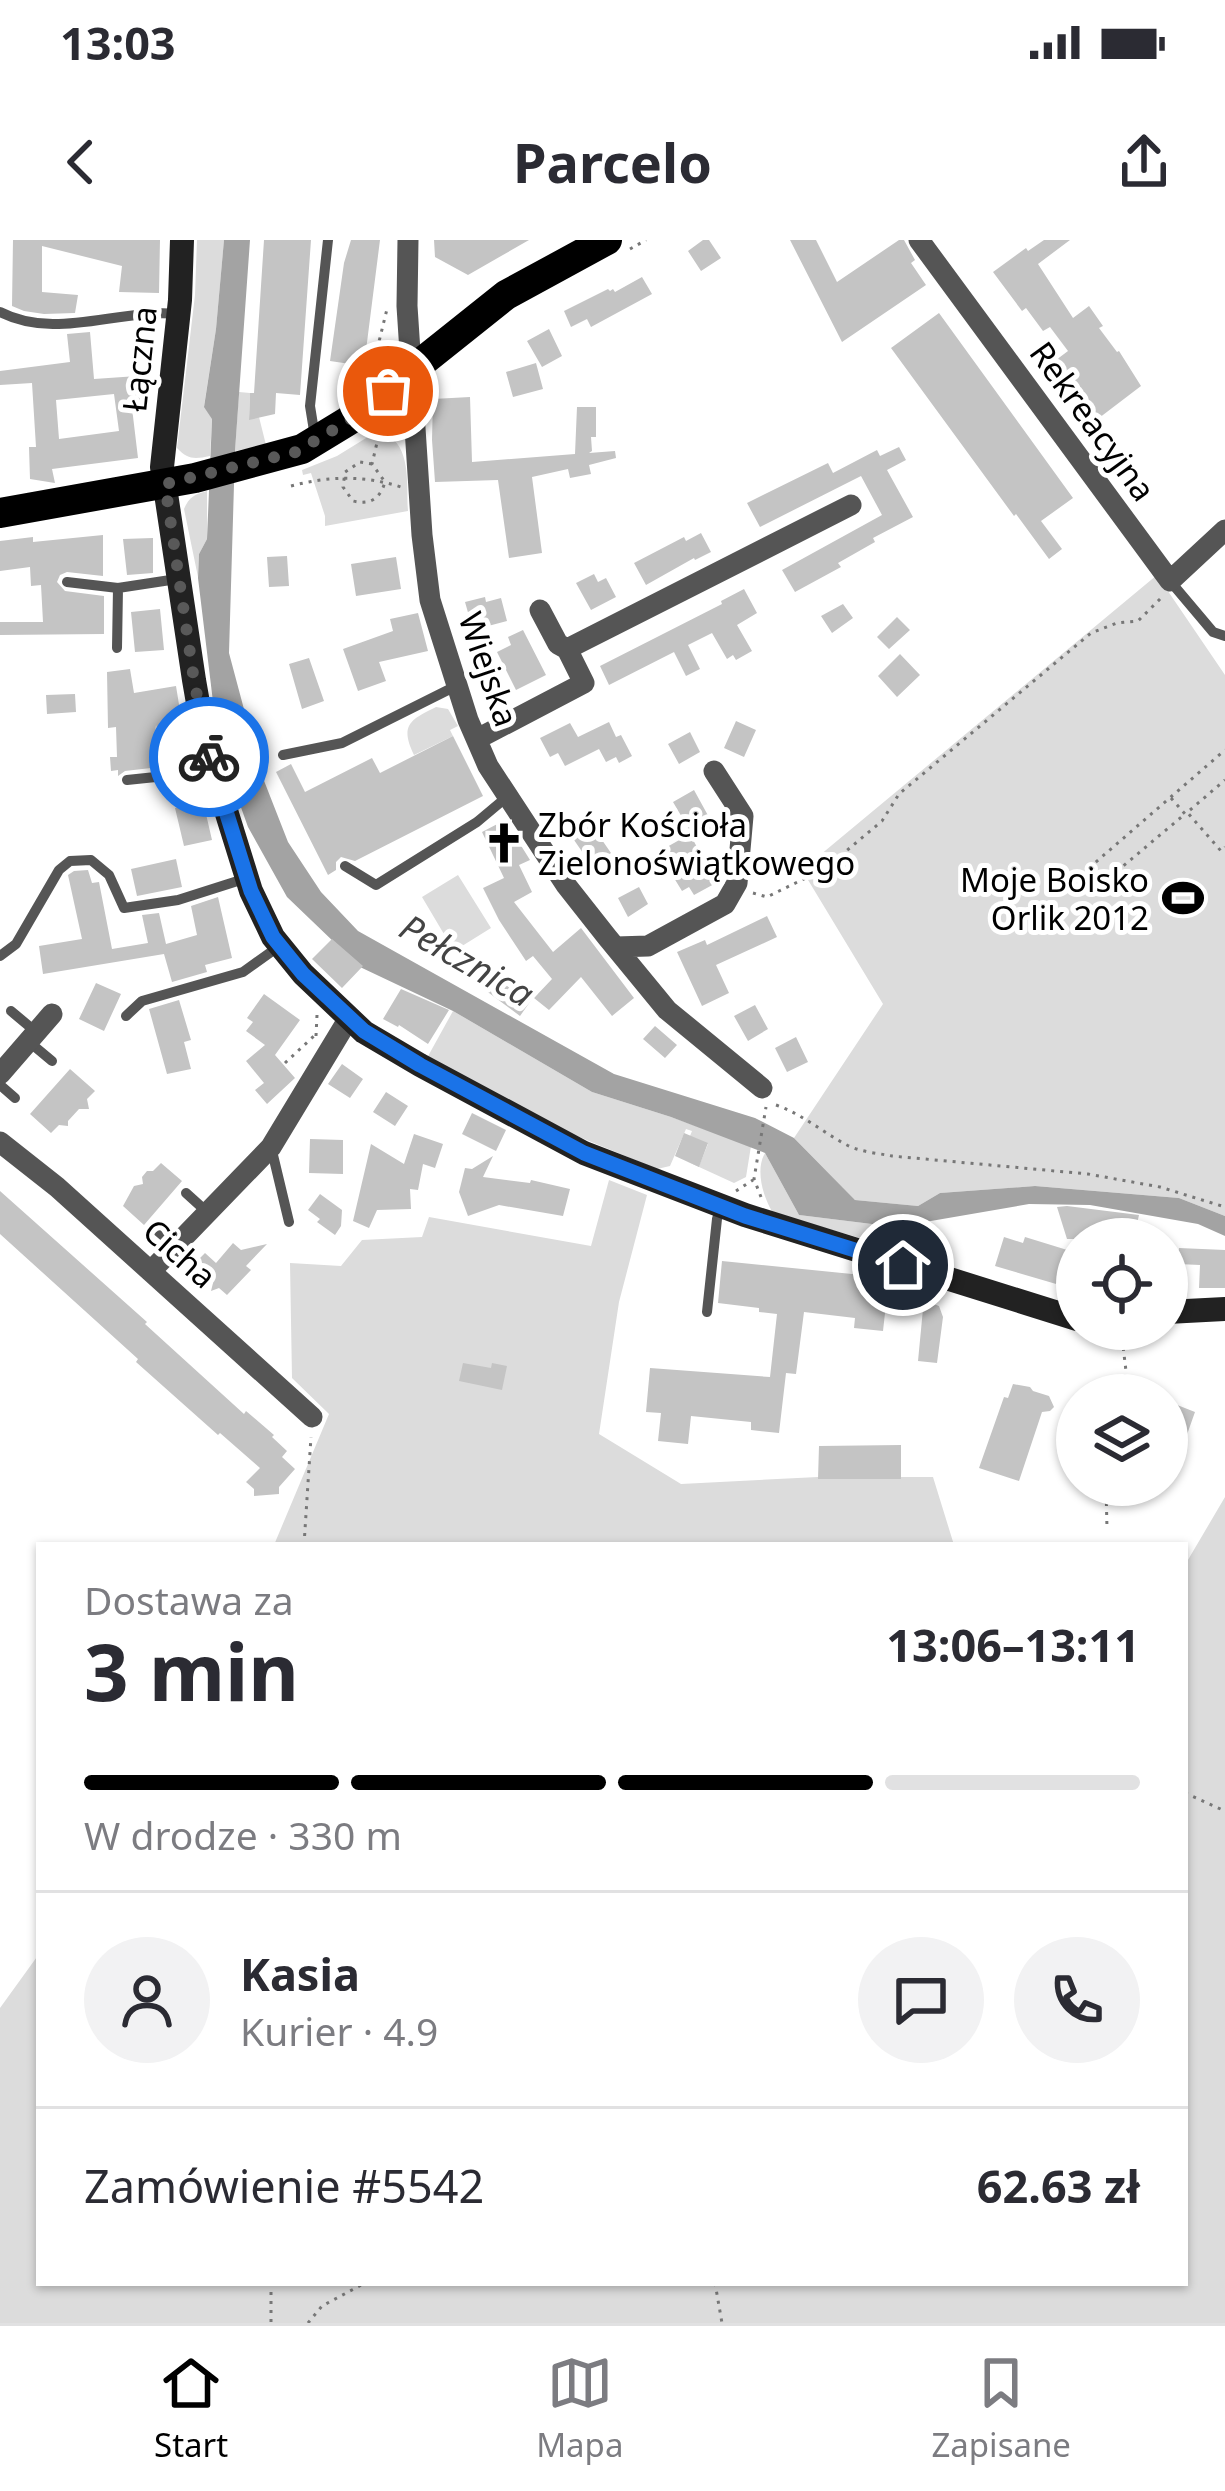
<!DOCTYPE html>
<html lang="pl">
<meta charset="utf-8">
<style>
body{margin:0;font-family:"Noto Sans",sans-serif;background:#f2f2f3;color:#2b2b33;height:100vh;display:flex;flex-direction:column;font-size:45px;white-space:nowrap}
*{box-sizing:border-box;margin:0}
p{font-size:39px;color:#7c7c81}
.icon{flex:none;width:66px;height:66px;fill:none;stroke:currentColor;stroke-width:2;stroke-linecap:round;stroke-linejoin:round}
.map{position:relative;flex:1;overflow:hidden}
.panel{position:absolute;left:36px;top:1302px;width:1152px;height:744px;display:flex;flex-direction:column;background:#fff;border-radius:0px;box-shadow:0 3px 9px #0004}
.panel>*{flex:none}
.fabs{position:absolute;left:1056px;top:978px;display:grid;gap:24px}
.fabs a{display:grid;place-items:center;width:132px;height:132px;border-radius:50%;background:#fff;box-shadow:0 3px 9px #0004;font-size:60px}
.pin{position:absolute;display:grid;place-items:center;width:102px;height:102px;color:#fff;margin:-51px;border:6px solid #fff;border-radius:50%;box-shadow:0 3px 12px #0007}
.courier{position:absolute;display:grid;place-items:center;width:120px;height:120px;margin:-60px;border:9px solid #1a73e8;border-radius:50%;background:#fff;color:#222;box-shadow:0 3px 15px #0007}
.head em{font-style:normal;font-weight:700}
.head div{display:flex;flex-direction:column-reverse}
.head{display:flex;align-items:center;justify-content:space-between;height:204px;padding:0 48px}
h1{font-size:78px;font-weight:700;line-height:90px}
.bar{display:grid;grid-template-columns:repeat(4,1fr);gap:18px 12px;align-content:center;height:144px;padding:0 48px}
.bar i{height:15px;border-radius:9px;background:#e1e1e2}
.bar .active{background:#000}
.bar p{grid-column:span 4}
.line{display:flex;align-items:center;gap:30px;padding:0 48px;border-top:3px solid #e1e1e2}
.line div{flex:1}
.round{display:grid;place-items:center;flex:none;width:126px;height:126px;border-radius:63px;background:#f2f2f3}
.status{display:flex;justify-content:space-between;align-items:center;height:84px;padding:0 60px;background:#fff;direction:ltr}
.status svg{height:33px;fill:currentColor}
header{display:flex;justify-content:space-between;align-items:center;height:156px;padding:0 48px;background:#fff;font-size:54px;font-weight:700}
.tabs{display:flex;justify-content:space-around;align-items:center;height:168px;border-top:3px solid #e1e1e2;background:#fff;font-size:33px;color:#7c7c81}
.tabs a{display:grid;justify-items:center;gap:6px}
.tabs .active{color:#000}
.map>svg:first-child{display:block}
.green{fill:#dcdcdc}
.water{fill:#a3a3a3}
.building{fill:#c4c4c4;fill-rule:evenodd}
.lines{fill:none;stroke-linecap:round;stroke-linejoin:round}
.path{stroke:#777;stroke-width:3;stroke-dasharray:3 6;stroke-linecap:butt}
.lane{stroke:#555;stroke-width:10}
.street{stroke:#555;stroke-width:21}
.secondary{stroke:#222;stroke-width:24}
.primary{stroke:#000;stroke-width:30}
.done{stroke:#595959;stroke-width:12;stroke-dasharray:0 21.6}
.route{stroke:#1a73e8;stroke-width:15}
.labels{text-anchor:middle;dominant-baseline:central;stroke-width:10;stroke-linejoin:round;paint-order:stroke}
.street-label{font-size:33px;fill:#000;stroke:#fff}
.poi-label{font-size:33px;fill:#000;stroke:#fff;text-anchor:start}
.water-label{font-size:36px;font-style:italic;fill:#444;stroke:#fff}
</style>
<div class="status"><b>13:03</b><svg viewBox="0 0 49 12"><path d="M0 12V9h3v3zM5 12V6h3v6zM10 12V3h3v9zM15 12V0h3v12zM26 1h20v11H26zM47 4h2v5h-2z"/></svg></div>
<header><svg class="icon" aria-label="back" viewBox="0 0 24 24"><path d="M15 5l-7 7 7 7"/></svg>Parcelo<svg class="icon" aria-label="share" viewBox="0 0 24 24"><path d="M12 15V3M7 8l5-5 5 5M5 13v7h14v-7"/></svg></header>
<div class="map">
<svg width="1225" height="2083" viewBox="0 0 1225 2083">
<rect width="100%" height="100%" fill="#fff"/>
<path class="green" d="M197 0H224L216 89 204 166 212 178 210 216C195 219 188 220 177 208L195 55Z
M239 152 250 153 249 179 259 177 266 205 235 211Z
M385 193C412 208 406 243 408 271L325 286V276L311 233 303 235 302 230 337 216 371 195Z
M207 251V299L199 314 198 337 184 269C189 257 195 254 207 251Z
M1157 335 1225 435V976L1179 958 1035 946 940 953 918 966 855 960 794 898 883 764 802 630Z
M436 467 448 469 458 486 450 490 453 496 414 515C400 486 409 480 436 467Z
M458 635 491 688 454 711 422 657Z
M453 771 592 852 671 877 751 906 746 937 734 943 686 921 699 926 708 904 690 896 692 891 686 889 670 926 657 929 572 894 427 818Z
M765 913 799 975 896 987 895 1008 773 973C763 957 755 930 765 913Z
M609 940 647 955 619 1062 599 1194 681 1244 818 1237H933L954 1305H274L329 1174 292 1138 290 1023 341 1026 362 1000 422 997 429 977 591 1006Z
M1225 1257V2083H0V1768L39 1714V2043H1185V1325Z"/>
<path class="water" d="M224 0H250L235 211 229 413 261 533 288 602 321 652 358 691 614 834 755 878 794 898 855 960 918 966 940 953 1035 946 1179 958 1225 976V996L1198 984 1090 965 1029 964 896 987 799 975 765 913 671 877 592 852 453 771 360 727 287 657 248 587 218 503 198 338 199 314 207 299 212 179 204 167 216 89Z"/>
<path class="building" d="M13 0H160L159 53 119 52 122 26 42 6V52L78 55 75 73 44 74 24 71 12 66Z
M264 0H311L300 155 276 153 275 174 249 180 250 153H254Z
M351 0H380L364 126 330 121 344 23Z
M434 0H529L468 35 435 17Z
M703 0H709L721 18 701 31 688 11Z
M790 0H816L837 42 899 0H904L915 20 911 23 926 45 842 102Z
M1044 0H1070L1038 24 1073 78 1089 66 1103 86 1099 88 1117 112 1119 111 1141 146 1099 178 1056 120 1068 111 1050 87 1043 91 1026 68 1022 71 993 32 1026 8 1028 11Z
M642 37 652 54 591 87 587 79 571 87 564 71 608 49 610 51 613 49 615 52Z
M939 73 1073 258 1041 281 1062 309 1049 319 1016 274 1014 276 891 108Z
M549 89 562 116 542 127 527 101Z
M90 92 94 139 152 135 151 167 132 168 138 218 52 229 55 243 30 239 29 207H36L32 143 0 145V131L70 122 67 94ZM114 154 119 191 59 199 56 160Z
M536 123 543 149 513 157 506 132Z
M470 157 472 222 575 214 577 167H596V197H591L592 211 589 213 615 211 616 218 589 225 591 234 570 238 568 229 532 237 542 313 509 318 498 240 435 242 432 200 433 159Z
M899 207 906 220 887 230 913 277 873 298 875 302 838 323 841 327 795 352 782 330 882 275 861 236 760 287 747 263 828 223 833 233 877 210 880 216Z
M701 293 711 312 695 320 694 318 646 345 634 323 684 297 686 301Z
M103 295V336L67 332 60 335 57 342 65 351 104 356V394L0 395V382H43L41 345 31 346 30 327 0 331V301L33 297V302Z
M153 298V333L127 335 123 299Z
M287 316 289 346 269 347 267 317Z
M396 317 401 349 356 356 351 324Z
M594 334 598 342 606 338 616 357 591 370 576 343Z
M744 349 757 373 737 385 752 411 736 420 733 415 727 419 712 393 688 405 700 429 686 436 674 412 609 445 600 426 722 364 721 361Z
M485 357 486 362 501 358 507 381 473 390 465 362Z
M843 364 853 378 832 393 821 376Z
M160 369 164 410 135 412 131 372Z
M418 373 428 411 379 422 386 441 358 451 343 409 393 391 390 379Z
M897 377 910 390 889 409 877 397Z
M523 390 546 435 516 450 497 412 511 405 508 397Z
M900 414 920 435 897 457 878 436Z
M309 418 324 461 302 469 289 424Z
M130 429 134 453 176 446 182 483 179 484 182 524 166 526 156 485 151 528 125 531 118 536V530L111 531 110 517H117L116 487 108 488 107 432Z
M75 454 76 472 47 474 46 455Z
M736 481 756 490 744 517 724 508Z
M609 482 616 497 621 495 632 516 619 523 616 517 606 522 599 509 565 526 558 513 550 517 540 498 570 483 578 497Z
M690 492 700 512 679 524 668 504Z
M453 496 483 556 355 621 341 617 336 622V630L328 635 276 532 291 524 305 552 372 518 380 533Z
M694 550 716 590 696 601 673 562Z
M203 561 212 600 184 606 175 568Z
M584 574 611 613 592 626 565 587Z
M505 580 530 620 519 625 532 652 514 662 553 712 581 688 634 758 612 776 581 737 549 770 534 758 552 739 533 716 526 721 499 680 483 648 504 638 482 592Z
M690 594 716 643 694 655 689 647 682 651 658 612Z
M176 619 182 647 137 656 131 629Z
M88 630 92 643 99 642 112 709 148 703 142 675 159 673 166 704 197 695 191 666 218 657 232 718 205 725 207 732 172 742 164 714 43 734 39 706 82 699 68 635 74 631Z
M639 647 648 664 628 677 618 658Z
M767 676 777 697 716 725 729 753 702 766 677 712 705 700 707 705Z
M332 699 363 726 342 748 312 719Z
M497 738 516 753 521 746 532 759 520 776 481 747Z
M96 743 121 754 104 791 79 779Z
M401 749 449 770 428 804 399 785 398 787 383 779Z
M264 754 300 780 275 815 295 838 267 864 255 850 264 843 246 821 265 805 246 791 253 782 247 778Z
M179 760 191 800 184 802 191 829 167 834 149 769Z
M755 765 768 789 748 801 734 776Z
M655 786 677 805 665 818 643 799Z
M796 797 808 822 787 832 775 808Z
M342 824 363 839 350 858 328 844Z
M70 829 95 851 87 859 89 869H79L68 881V886L59 885 51 893 30 874Z
M386 852 408 866 395 886 373 872Z
M472 873 506 890 496 911 462 894Z
M684 893 708 903 699 927 675 916Z
M414 894 443 904 435 928 423 924 418 950 410 949 411 969 377 970 369 988 353 981 371 904 404 924Z
M310 899 343 900V934L309 933Z
M493 916 483 937 530 943 531 940 570 949 563 976 499 965 468 976 459 952 465 928 472 929Z
M161 923 182 941 144 985 123 966 134 946 143 944 142 937 147 931H153Z
M0 951 147 1082 145 1084 244 1174 246 1171 274 1195 272 1197 287 1211 282 1217 295 1229 279 1247V1254L254 1256V1249L246 1242 260 1228 220 1193 218 1195 136 1122 138 1119 0 994Z
M320 954 342 970 341 986 335 995 317 982 320 979 308 970Z
M1067 966 1139 975 1135 993 1115 991V994L1093 989 1090 999H1067L1057 967Z
M1004 997 1023 1003 1025 997 1077 1013 1074 1036 1067 1033 1063 1046 995 1026Z
M233 1003 241 1010 267 1004 246 1026 251 1030 227 1055 219 1048 211 1051 213 1043 193 1025 205 1013 216 1023Z
M1179 1008 1225 1010V1048H1199L1200 1025 1178 1024Z
M722 1021 862 1035 861 1043 888 1046 883 1091 854 1088 855 1078 804 1072 796 1134 786 1133 779 1193 751 1190V1182L691 1176 688 1204 658 1201 661 1173 646 1172 650 1128 770 1137 777 1074 759 1072V1068L718 1063Z
M931 1063 939 1066 943 1077 937 1123 918 1121 923 1069Z
M463 1123 491 1128 492 1123 507 1126 502 1150 459 1141Z
M1013 1144 1030 1147 1033 1151 1049 1156 1054 1167 1050 1171 1042 1172 1019 1241 979 1228 1004 1157 1008 1158Z
M1167 1161 1195 1172 1184 1203 1167 1196Z
M901 1205V1239H818L819 1206Z"/>
<g class="lines">
<path class="path" d="M630 9 646 0
M367 134 375 118 387 69
M378 191 397 196
M372 224 360 222 345 232 343 247 353 261C370 265 380 259 385 242L372 224 379 194
M291 246C329 236 363 235 401 247
M1171 558 1185 574 1187 572 1221 611 1225 607
M1190 570 1225 540
M1089 628 1225 510
M1103 643 1185 574
M753 653 767 657 826 628 882 581 899 554 1091 393 1117 383 1138 381 1162 357
M316 796 317 775
M285 823 314 796
M776 865C802 874 821 891 845 904 859 912 877 913 892 916L1088 934 1160 947 1225 967
M736 951 753 940
M761 957 754 939 766 867
M1089 1096 1104 1098 1148 1089
M1120 1155 1126 1131 1121 1089
M1106 1245 1107 1289
M304 1305 311 1197
M1185 1553 1225 1571
M271 2043V2083
M715 2043 722 2083
M308 2083 322 2066 365 2043"/>
<path class="lane" d="M0 72C56 101 118 68 178 74
M315 197 310 166 328 0
M1170 341 1213 392 1225 396
M67 342 118 348 177 339
M117 408 118 348
M283 515 342 503 456 446
M127 540 213 531
M345 626 376 645 477 582 508 556
M0 716 16 704 59 630 70 621 91 620 109 635 124 668 178 660 247 638
M11 771 36 792
M126 776 142 761 243 732 278 707
M28 801 52 821
M0 845 15 858
M272 911 289 982
M186 953 207 972
M154 988 174 1005
M707 1072 717 979 721 966"/>
<path class="street" d="M408 0 407 66 422 295 430 360 468 480 488 526 566 645 607 697 667 770 762 848
M919 0 1170 341 1225 290
M540 370 558 404 567 409
M477 499 584 443 567 409 851 265
M616 707 648 706 725 664 737 643 743 576 714 531
M0 834 52 774
M0 902 57 947 312 1177
M151 1031 271 907 349 778"/>
<path class="secondary" d="M182 0 180 60 162 227 194 440 205 503 251 651 273 697 303 734 364 792 420 825 584 913 745 975 1077 1079
M1167 1072 1225 1069"/>
<path class="primary" d="M0 273 195 238 302 209 348 181 506 55 607 0"/>
</g>
<g class="lines">
<path class="done" d="M209 517 194 440 165 244 296 212 348 181 388 151"/>
<path class="route" d="M209 517 251 651 273 697 303 734 364 791 420 825 584 913 745 976 903 1025"/>
</g>
<defs>
<g id="church-bare" transform="scale(3.24)"><path d="M-1.2-6h2.4v3.5h3.3v2.4h-3.3V6h-2.4V-.1h-3.3v-2.4h3.3Z" fill="#000" stroke="#fff" stroke-width="2.5" paint-order="stroke"/></g>
<g id="stadium-bare" transform="scale(3.24)"><path d="M0-5a6.5 5 0 1 0 0 10a6.5 5 0 1 0 0-10ZM-3.5-1.8h7v3.6h-7Z" fill="#000" stroke="#fff" stroke-width="2.5" paint-order="stroke"/></g>
</defs>
<g fill-rule="evenodd">
<use href="#church-bare" x="504" y="603"/>
<use href="#stadium-bare" x="1183" y="658"/>
</g>
<g class="labels">
<g class="street-label">
<text transform="translate(139 119) rotate(-84)">Łączna</text>
<text transform="translate(1093 181) rotate(54)">Rekreacyjna</text>
<text transform="translate(489 429) rotate(71)">Wiejska</text>
<text transform="translate(180 1013) rotate(42)">Cicha</text>
</g>
<g class="poi-label">
<text x="538" y="584">Zbór Kościoła<tspan x="538" dy="38">Zielonoświątkowego</tspan></text>
<text x="1149" y="639" text-anchor="end">Moje Boisko<tspan x="1149" dy="38">Orlik 2012</tspan></text>
</g>
<g class="water-label">
<text transform="translate(467 720) rotate(30)">Pełcznica</text>
</g>
</g>
</svg>
<div class="fabs">
<a><svg class="icon" aria-label="locate" viewBox="0 0 24 24"><circle cx="12" cy="12" r="6"/><path d="M12 2v4M12 18v4M2 12h4M18 12h4"/></svg></a>
<a><svg class="icon" aria-label="layers" viewBox="0 0 24 24"><path d="M12 4l9 5-9 5-9-5zM3 14l9 5 9-5"/></svg></a>
</div>
<div class="pin" style="left:388px;top:151px;background:#ea580c"><svg class="icon" aria-label="bag" viewBox="0 0 24 24"><path d="M5 8h14l-1 12H6zM9 8a3 3 0 0 1 6 0"/></svg></div>
<div class="pin" style="left:903px;top:1025px;background:#1f2937"><svg class="icon" aria-label="home" viewBox="0 0 24 24"><path d="M3 11l9-7 9 7M6 9v11h12V9"/></svg></div>
<div class="courier" style="left:209px;top:517px"><svg class="icon" aria-label="bike" viewBox="0 0 24 24"><circle cx="6" cy="16" r="4"/><circle cx="18" cy="16" r="4"/><path d="M6 16l4-8h5l3 8M10 8l3 8H6M13 5h3"/></svg></div>
<section class="panel">
<div class="head"><div><h1>3 min</h1><p>Dostawa za</p></div><em>13:06–13:11</em></div>
<div class="bar"><i class="active"></i><i class="active"></i><i class="active"></i><i></i><p>W drodze · 330 m</p></div>
<div class="line" style="height:216px"><a class="round"><svg class="icon" aria-label="person" viewBox="0 0 24 24"><circle cx="12" cy="8" r="4"/><path d="M4 21q1-7 8-7t8 7"/></svg></a><div><b>Kasia</b><p>Kurier · 4.9</p></div><a class="round"><svg class="icon" aria-label="chat" viewBox="0 0 24 24"><path d="M4 5h16v11H9l-5 4z"/></svg></a><a class="round"><svg class="icon" aria-label="phone" viewBox="0 0 24 24"><path d="M5 4h4l2 5-3 2q2 4 5 5l2-3 5 2v4C11 20 4 13 5 4z"/></svg></a></div>
<div class="line" style="height:156px"><div>Zamówienie #5542</div><b>62.63 zł</b></div>
</section>
</div>
<nav class="tabs">
<a class="active"><svg class="icon" aria-label="home" viewBox="0 0 24 24"><path d="M3 11l9-7 9 7M6 9v11h12V9"/></svg>Start</a>
<a><svg class="icon" aria-label="map" viewBox="0 0 24 24"><path d="M3 6l6-2 6 2 6-2v14l-6 2-6-2-6 2zM9 4v14M15 6v14"/></svg>Mapa</a>
<a><svg class="icon" aria-label="saved" viewBox="0 0 24 24"><path d="M7 4h10v16l-5-4-5 4z"/></svg>Zapisane</a>
</nav>
